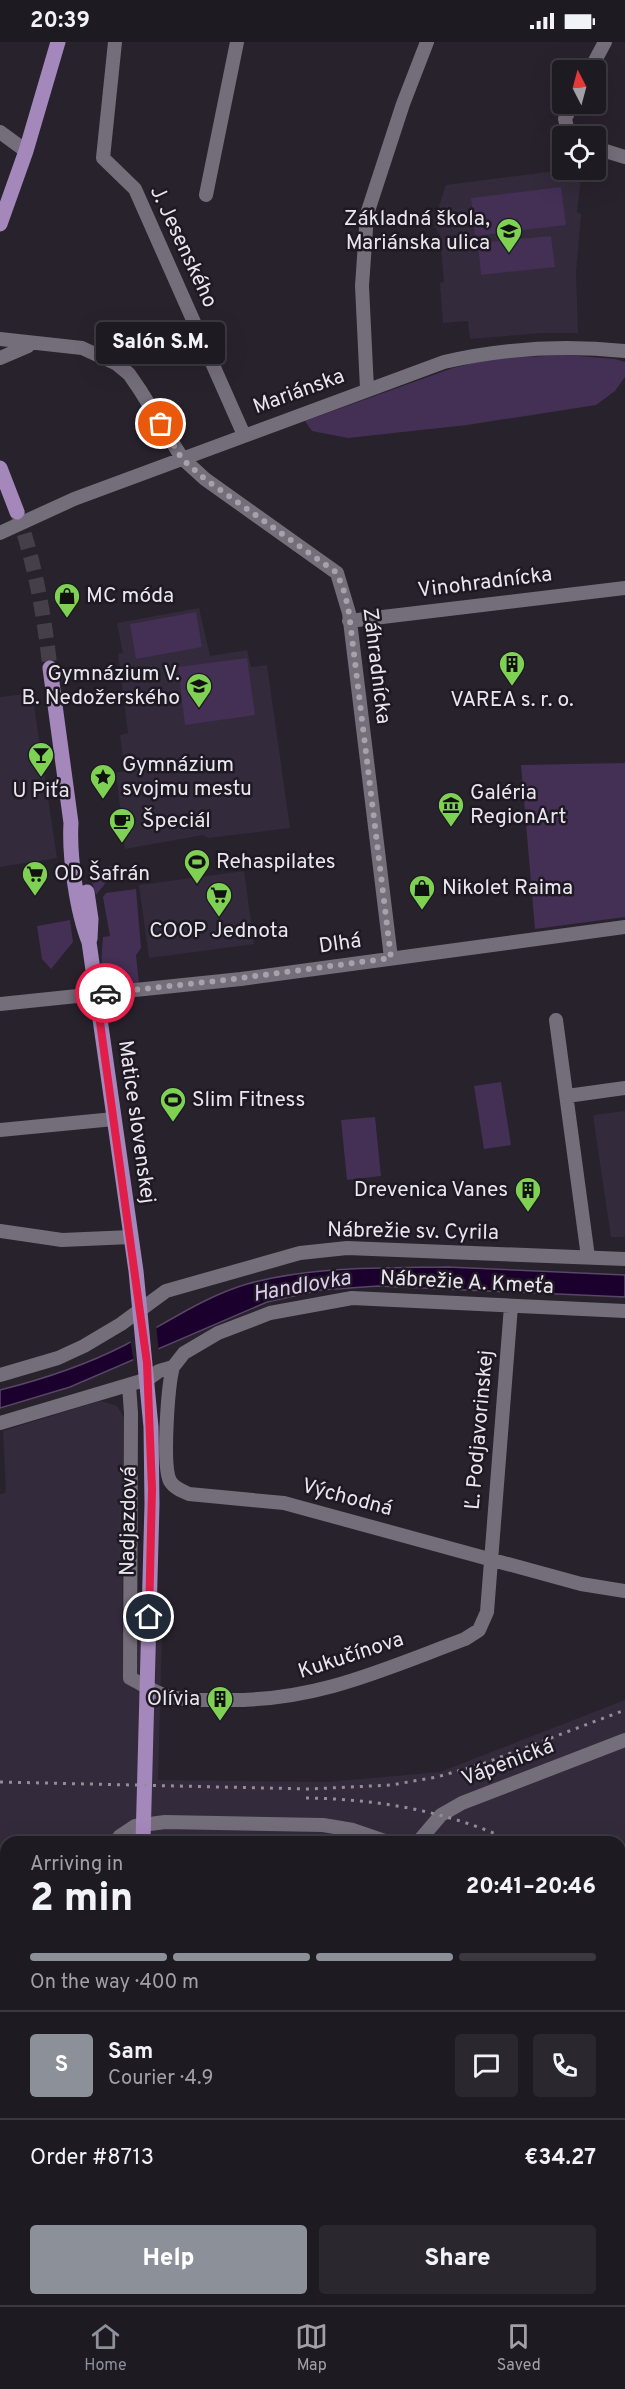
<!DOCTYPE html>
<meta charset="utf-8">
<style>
body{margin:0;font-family:Overpass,sans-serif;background:#2b272f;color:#f1f3f6;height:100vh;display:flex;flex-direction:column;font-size:22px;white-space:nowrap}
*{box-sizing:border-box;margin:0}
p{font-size:20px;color:#a1a1a5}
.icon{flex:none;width:33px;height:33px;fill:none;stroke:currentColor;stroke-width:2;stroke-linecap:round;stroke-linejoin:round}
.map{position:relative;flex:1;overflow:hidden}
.details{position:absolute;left:0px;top:1794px;width:626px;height:470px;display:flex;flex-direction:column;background:#1e1a22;border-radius:18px 18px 0 0;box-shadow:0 6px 24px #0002,0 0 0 2px #3c3840}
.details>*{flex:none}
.needle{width:39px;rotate:354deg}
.buttons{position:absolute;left:552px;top:18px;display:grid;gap:12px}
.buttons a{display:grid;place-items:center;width:54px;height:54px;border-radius:6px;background:#1e1a22;box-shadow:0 6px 24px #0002,0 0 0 2px #3c3840;font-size:30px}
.pin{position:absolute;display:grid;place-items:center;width:51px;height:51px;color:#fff;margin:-26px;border:3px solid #fff;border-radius:50%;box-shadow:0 2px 6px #0007}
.courier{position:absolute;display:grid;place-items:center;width:60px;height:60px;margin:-30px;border:4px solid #e11d48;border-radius:50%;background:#fff;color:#222;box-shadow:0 2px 8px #0007}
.bubble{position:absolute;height:42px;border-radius:6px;background:#1e1a22;box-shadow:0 6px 24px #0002,0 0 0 2px #3c3840;font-size:20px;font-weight:800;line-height:42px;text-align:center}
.overview em{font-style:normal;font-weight:800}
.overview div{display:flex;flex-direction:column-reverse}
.overview{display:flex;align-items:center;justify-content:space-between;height:102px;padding:0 30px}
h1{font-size:39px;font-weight:800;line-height:45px}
.bar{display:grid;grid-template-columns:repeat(4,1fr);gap:9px 6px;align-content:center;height:72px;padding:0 30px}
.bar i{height:8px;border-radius:4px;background:#3c3840}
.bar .active{background:#8c9099}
.bar p{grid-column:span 4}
.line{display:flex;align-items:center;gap:15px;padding:0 30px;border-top:2px solid #3c3840}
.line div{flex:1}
.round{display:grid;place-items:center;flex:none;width:63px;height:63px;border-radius:6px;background:#2b272f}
.action{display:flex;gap:12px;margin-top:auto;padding:12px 30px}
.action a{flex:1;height:69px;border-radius:6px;background:#8c9099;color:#fff;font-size:24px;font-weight:800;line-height:69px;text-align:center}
.action a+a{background:#2b272f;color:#f1f3f6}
.status{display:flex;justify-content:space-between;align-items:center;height:42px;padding:0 30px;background:#1e1a22;direction:ltr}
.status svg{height:16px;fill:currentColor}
.dock{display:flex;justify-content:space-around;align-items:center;height:84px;border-top:2px solid #3c3840;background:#1e1a22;font-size:16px;color:#a1a1a5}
.dock a{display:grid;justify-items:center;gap:3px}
.dock .active{color:#8c9099}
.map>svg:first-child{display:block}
.built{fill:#332a3b;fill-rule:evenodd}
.green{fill:#442f55}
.water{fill:#1b002d;stroke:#594567;stroke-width:1.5}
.pier{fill:#28222d}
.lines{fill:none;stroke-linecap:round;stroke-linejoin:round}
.major-tunnel{stroke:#453f4a;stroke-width:15;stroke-dasharray:15 8;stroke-linecap:butt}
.minor{stroke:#746d7a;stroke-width:14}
.major{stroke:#a488bb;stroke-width:15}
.rail{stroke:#928e96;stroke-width:3;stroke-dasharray:3 6;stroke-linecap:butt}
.done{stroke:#a6a1aa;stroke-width:6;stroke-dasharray:0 10.8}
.route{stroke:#e11d48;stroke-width:8}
.labels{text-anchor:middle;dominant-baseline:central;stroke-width:5;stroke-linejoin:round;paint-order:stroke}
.poi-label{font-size:21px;fill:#eae6ed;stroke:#1e1923;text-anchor:start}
.street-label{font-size:21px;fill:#eae6ed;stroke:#1e1923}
.water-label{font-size:22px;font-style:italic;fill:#decaf1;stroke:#1e1923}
</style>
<div class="status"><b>20:39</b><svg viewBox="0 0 49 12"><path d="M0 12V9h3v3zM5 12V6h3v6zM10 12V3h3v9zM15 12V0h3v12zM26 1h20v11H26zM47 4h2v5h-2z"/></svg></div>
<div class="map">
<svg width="625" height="2263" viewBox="0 0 625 2263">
<rect width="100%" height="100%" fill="#28222d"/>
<path class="built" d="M564 128H582L577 170 581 172 576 230 578 291H542L470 297 468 279 443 281 440 241 444 240 440 193 433 182 446 143Z
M199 566 210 614 247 608 251 625 267 623 290 786 208 796 203 793 125 807 116 731 125 729 120 693 128 691 118 612 123 611 117 581Z
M32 651 57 816 0 825V655Z
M244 829 254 902 149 916 139 843Z
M625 1069V1195H611L593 1073Z
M100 1359 117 1364 125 1377 122 1590 162 1593 158 1738 328 1740 440 1730 625 1658V2263H0V1452L5 1451 6 1446 3 1389ZM6 1800H620V2258H6Z"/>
<path class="green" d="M561 145 566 183 475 194 471 156Z
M551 194 555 225 481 233 478 201Z
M565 313 615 317 625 320V335L615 349 596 363 467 383 348 396 312 389 305 379 453 326 490 317Z
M196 570 202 605 136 617 130 582Z
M247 616 255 673 185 683 178 625Z
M625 721V875L535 887 521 723Z
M114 824 115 829 96 853 88 827Z
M136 847 141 906 136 913 139 942C98 946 100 930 103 895L110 894 103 855 106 851Z
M70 878 73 900 51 927 42 917 37 884Z
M501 1040 511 1103 484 1107 474 1044Z
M375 1075 381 1134 347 1138 341 1078Z"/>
<path class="water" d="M448 1225 625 1233V1255L378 1244 321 1248 267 1260 70 1345 0 1366V1348C44 1337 84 1324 125 1303 165 1282 203 1255 247 1242 312 1224 381 1226 448 1225Z"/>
<path class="pier" d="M156 1282 159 1311 134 1322 130 1297Z"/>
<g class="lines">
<path class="major-tunnel" d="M17 470C35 521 44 572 50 626"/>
<path class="minor" d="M115 0 103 116 135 147 244 393
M590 28 605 0
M0 90 26 109
M569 94 565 77 572 62
M596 106 625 115
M206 153 237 0
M0 297 82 306 117 322 129 332 140 348 182 416 205 437 337 531 349 571 391 916
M0 316 28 304
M367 347 362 244 367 172 403 62 427 0
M0 491 74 457 444 320C504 306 564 303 625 309
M349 579 625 546
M0 962 241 937 625 885
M556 978 588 1215
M567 1054 625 1046
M0 1088 114 1077
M0 1189 62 1198 131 1195
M173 1325C168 1343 162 1423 170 1439 174 1446 182 1449 189 1452L284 1461 581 1542 625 1549
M0 1333 58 1316 84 1304 121 1282 166 1249 300 1211 347 1206 625 1217
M129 1343 131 1371 130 1636C142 1642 155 1651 167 1654 187 1659 207 1658 227 1658 317 1659 382 1628 465 1597L479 1588 487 1570 511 1264
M0 1381 148 1337 159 1329 173 1325 184 1311 218 1291 270 1271 352 1256 625 1269
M116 1800 120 1794 135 1784 165 1780 323 1783 353 1788 388 1800
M418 1800 441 1773 462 1761 625 1698
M0 1940H6
M223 2258 235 2263"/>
<path class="major" d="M0 182 26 109 58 0
M0 426 17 470
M50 626 71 781C69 814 77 870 89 900L136 1229 151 1385 152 1462 143 1800
M87 850 91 877 90 897
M128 2263 129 2258"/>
<path class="rail" d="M0 1740 310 1747 391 1743 437 1735 482 1722 625 1668
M306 1756C378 1757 448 1769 514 1800
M620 1867 625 1871"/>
</g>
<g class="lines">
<path class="done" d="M105 951 226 938 391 916 349 571 345 552 337 531 205 437 182 417 161 382"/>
<path class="route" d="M105 951H96L147 1321 152 1447 149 1575"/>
</g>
<defs>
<g id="school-pin" transform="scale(1.35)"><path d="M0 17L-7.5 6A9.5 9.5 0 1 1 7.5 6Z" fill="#7ed153" stroke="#1e1923"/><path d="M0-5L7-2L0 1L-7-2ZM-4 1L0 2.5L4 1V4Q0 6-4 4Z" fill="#111"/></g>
<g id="shop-pin" transform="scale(1.35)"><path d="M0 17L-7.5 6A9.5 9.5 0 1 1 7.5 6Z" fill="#7ed153" stroke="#1e1923"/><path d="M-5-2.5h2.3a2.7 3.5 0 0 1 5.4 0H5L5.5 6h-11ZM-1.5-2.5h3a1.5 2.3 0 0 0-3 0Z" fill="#111"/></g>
<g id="building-pin" transform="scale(1.35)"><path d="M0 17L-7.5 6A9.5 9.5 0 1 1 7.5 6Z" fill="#7ed153" stroke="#1e1923"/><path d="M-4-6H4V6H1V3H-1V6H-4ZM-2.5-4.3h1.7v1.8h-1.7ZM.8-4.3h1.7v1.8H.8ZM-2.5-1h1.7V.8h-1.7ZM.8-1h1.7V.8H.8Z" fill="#111"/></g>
<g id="bar-pin" transform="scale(1.35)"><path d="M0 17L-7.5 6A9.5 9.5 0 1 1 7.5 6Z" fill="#7ed153" stroke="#1e1923"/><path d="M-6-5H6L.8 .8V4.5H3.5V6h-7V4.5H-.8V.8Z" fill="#111"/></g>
<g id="sight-pin" transform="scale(1.35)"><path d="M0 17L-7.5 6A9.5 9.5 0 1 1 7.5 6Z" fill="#7ed153" stroke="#1e1923"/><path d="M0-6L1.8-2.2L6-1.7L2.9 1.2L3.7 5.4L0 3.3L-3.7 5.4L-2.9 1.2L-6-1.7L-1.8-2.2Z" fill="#111"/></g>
<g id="museum-pin" transform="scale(1.35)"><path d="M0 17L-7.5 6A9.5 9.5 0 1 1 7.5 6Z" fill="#7ed153" stroke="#1e1923"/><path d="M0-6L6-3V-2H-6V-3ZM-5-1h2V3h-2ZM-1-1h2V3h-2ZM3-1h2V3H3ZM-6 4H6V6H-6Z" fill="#111"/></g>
<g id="cafe-pin" transform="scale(1.35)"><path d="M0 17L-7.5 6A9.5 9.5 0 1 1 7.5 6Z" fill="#7ed153" stroke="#1e1923"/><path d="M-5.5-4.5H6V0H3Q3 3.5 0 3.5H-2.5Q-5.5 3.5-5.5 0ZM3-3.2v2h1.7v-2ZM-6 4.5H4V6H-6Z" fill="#111"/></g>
<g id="stadium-pin" transform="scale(1.35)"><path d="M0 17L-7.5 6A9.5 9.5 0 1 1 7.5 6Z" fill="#7ed153" stroke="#1e1923"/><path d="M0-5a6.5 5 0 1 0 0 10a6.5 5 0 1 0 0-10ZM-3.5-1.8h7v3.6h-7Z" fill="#111"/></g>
<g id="supermarket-pin" transform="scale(1.35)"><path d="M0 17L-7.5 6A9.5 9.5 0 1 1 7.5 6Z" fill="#7ed153" stroke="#1e1923"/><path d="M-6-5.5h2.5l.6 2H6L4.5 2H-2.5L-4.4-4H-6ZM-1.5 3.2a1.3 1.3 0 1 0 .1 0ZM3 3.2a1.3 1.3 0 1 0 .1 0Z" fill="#111"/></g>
</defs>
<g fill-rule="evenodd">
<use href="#school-pin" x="509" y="189"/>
<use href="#shop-pin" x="67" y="554"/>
<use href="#building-pin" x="512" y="622"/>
<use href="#school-pin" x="199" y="644"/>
<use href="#bar-pin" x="41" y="713"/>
<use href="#sight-pin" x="103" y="735"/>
<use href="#museum-pin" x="451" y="763"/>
<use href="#cafe-pin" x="122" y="779"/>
<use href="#stadium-pin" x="197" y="820"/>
<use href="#supermarket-pin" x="35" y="832"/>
<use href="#shop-pin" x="422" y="846"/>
<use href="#supermarket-pin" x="219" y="853"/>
<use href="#stadium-pin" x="173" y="1058"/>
<use href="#building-pin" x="528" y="1148"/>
<use href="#building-pin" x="220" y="1657"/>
</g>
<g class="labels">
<g class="poi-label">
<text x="490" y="177" text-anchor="end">Základná škola,<tspan x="490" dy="24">Mariánska ulica</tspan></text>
<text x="86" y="554">MC móda</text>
<text x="180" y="632" text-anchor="end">Gymnázium V.<tspan x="180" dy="24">B. Nedožerského</tspan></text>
<text x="512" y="658" text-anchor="middle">VAREA s. r. o.</text>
<text x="122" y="723">Gymnázium<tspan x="122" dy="24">svojmu mestu</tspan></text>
<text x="41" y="749" text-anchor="middle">U Piťa</text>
<text x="470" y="751">Galéria<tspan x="470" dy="24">RegionArt</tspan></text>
<text x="142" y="779">Špeciál</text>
<text x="216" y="820">Rehaspilates</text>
<text x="54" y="832">OD Šafrán</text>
<text x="442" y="846">Nikolet Raima</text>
<text x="219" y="889" text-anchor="middle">COOP Jednota</text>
<text x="192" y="1058">Slim Fitness</text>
<text x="508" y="1148" text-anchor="end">Drevenica Vanes</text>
<text x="200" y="1657" text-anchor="end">Olívia</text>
</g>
<g class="street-label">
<text transform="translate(183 205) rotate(65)">J. Jesenského</text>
<text transform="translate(299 350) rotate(-20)">Mariánska</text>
<text transform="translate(485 541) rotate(-7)">Vinohradnícka</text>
<text transform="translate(376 624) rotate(83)">Záhradnícka</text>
<text transform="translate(340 902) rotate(-8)">Dlhá</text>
<text transform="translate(136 1080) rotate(82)">Matice slovenskej</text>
<text transform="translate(413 1190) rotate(1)">Nábrežie sv. Cyrila</text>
<text transform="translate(467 1241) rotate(3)">Nábrežie A. Kmeťa</text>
<text transform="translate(480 1388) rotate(-85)">Ľ. Podjavorinskej</text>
<text transform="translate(347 1456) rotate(15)">Východná</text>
<text transform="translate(129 1479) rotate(-89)">Nadjazdová</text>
<text transform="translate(351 1614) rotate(-18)">Kukučínova</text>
<text transform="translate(508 1721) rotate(-21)">Vápenická</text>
</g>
<g class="water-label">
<text transform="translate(302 1245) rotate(-10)">Handlovka</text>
</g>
</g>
</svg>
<div class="buttons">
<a><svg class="needle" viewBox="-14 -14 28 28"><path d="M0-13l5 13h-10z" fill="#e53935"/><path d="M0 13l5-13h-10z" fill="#a1a1a5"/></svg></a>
<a><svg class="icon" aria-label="locate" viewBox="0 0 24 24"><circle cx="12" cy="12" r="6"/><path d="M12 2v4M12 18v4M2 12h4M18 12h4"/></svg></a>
</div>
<div class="pin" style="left:161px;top:382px;background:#ea580c"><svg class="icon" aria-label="bag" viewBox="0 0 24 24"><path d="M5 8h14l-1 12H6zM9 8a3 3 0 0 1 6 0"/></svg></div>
<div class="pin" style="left:149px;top:1575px;background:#1f2937"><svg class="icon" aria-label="home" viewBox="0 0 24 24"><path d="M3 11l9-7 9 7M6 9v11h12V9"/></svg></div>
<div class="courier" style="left:105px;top:951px"><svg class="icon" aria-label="car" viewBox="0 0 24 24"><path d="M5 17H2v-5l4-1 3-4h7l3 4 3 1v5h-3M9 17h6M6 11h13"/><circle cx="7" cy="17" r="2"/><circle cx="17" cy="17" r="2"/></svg></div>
<div class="bubble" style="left:96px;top:280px;width:129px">Salón S.M.</div>
<section class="details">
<div class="overview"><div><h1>2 min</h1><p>Arriving in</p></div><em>20:41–20:46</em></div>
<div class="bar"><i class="active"></i><i class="active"></i><i class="active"></i><i></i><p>On the way · 400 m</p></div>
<div class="line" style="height:108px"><b class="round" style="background:#8c9099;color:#fff">S</b><div><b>Sam</b><p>Courier · 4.9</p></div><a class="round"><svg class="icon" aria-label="chat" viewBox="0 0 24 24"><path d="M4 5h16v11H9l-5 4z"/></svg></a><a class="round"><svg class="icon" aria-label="phone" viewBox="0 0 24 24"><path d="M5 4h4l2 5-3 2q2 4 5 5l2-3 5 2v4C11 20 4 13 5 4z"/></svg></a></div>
<div class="line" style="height:78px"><div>Order #8713</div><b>€34.27</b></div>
<div class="action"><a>Help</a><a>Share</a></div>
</section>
</div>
<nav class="dock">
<a class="active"><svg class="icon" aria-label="home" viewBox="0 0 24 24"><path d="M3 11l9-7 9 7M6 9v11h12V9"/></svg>Home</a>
<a><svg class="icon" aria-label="map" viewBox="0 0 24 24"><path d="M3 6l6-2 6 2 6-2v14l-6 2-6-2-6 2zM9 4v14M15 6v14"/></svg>Map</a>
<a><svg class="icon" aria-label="saved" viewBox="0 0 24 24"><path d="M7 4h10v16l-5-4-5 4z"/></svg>Saved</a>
</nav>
